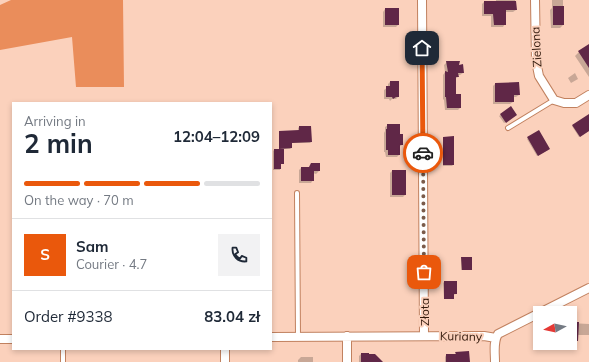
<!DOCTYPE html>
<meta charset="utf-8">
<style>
body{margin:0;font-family:Mulish,sans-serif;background:#f2f2f3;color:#1f2937;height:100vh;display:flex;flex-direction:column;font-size:15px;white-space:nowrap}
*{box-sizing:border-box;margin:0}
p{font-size:13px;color:#747a83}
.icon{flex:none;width:22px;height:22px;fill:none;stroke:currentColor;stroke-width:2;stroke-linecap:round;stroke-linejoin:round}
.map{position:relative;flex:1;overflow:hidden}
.details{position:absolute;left:12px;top:102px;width:260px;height:248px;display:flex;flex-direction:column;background:#fff;border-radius:0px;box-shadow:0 2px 6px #0003}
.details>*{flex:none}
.needle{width:26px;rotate:262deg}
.controls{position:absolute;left:533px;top:306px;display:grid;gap:8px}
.controls a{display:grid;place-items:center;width:44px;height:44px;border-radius:0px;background:#fff;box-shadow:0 2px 6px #0003;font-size:20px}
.pin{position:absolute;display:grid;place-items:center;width:34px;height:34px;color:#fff;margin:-17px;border-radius:8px;box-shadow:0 2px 6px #0006}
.courier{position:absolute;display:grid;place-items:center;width:40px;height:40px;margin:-20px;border:3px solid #ea580c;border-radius:50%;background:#fff;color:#222;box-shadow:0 1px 5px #0007}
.headline em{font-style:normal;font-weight:700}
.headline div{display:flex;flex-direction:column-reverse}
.headline{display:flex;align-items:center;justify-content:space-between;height:68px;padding:0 12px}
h1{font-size:26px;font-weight:700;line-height:30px}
.bar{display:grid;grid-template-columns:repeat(4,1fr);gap:6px 4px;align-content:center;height:48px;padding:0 12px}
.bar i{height:5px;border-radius:3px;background:#e0e1e3}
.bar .current{background:#ea580c}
.bar p{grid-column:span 4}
.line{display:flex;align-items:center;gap:10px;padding:0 12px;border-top:1px solid #e0e1e3}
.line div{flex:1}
.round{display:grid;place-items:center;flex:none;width:42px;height:42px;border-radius:0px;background:#f2f2f3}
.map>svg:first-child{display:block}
.green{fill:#ea8d5b}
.shadow{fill:#0003}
.building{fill:#602747}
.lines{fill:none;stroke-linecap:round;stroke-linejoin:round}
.lane-casing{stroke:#c1815f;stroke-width:6}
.street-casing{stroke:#c1815f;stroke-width:10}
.lane{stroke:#fff;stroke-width:4}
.street{stroke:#fff;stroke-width:8}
.done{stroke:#7a5b4a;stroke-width:4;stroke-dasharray:0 7.2}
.route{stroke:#ea580c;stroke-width:5}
.labels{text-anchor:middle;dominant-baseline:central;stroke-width:4;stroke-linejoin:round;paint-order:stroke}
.street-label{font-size:12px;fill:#341b0d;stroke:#fbd1bc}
</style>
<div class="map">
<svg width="589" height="362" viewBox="0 0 589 362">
<rect width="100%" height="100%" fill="#fbd1bc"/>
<path class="green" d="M11 0H123L124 87H76L72 37 0 50V5Z"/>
<path class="shadow" d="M496 0H515L516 10 513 12H505V24L503 27H491V16H482V4L484 2H496Z
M552 0H563V25L560 28H551L550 10 552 8Z
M385 9 398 25 396 27H383V12Z
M589 46V77L575 56 579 52Z
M447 62 458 66 463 73 460 75H457L458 77 455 79V95L460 108 458 110H445L444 100 443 99V75L445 72 444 65Z
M575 73 578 79 571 83 568 78Z
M390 82 398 97 396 99H392L390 101 389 99H384V90L388 87V84Z
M495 84 519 95 516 97H513V102L510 104H493V86Z
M511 107 515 116 504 123 499 116Z
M589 119V131L579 137 572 126Z
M388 125 399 135 402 145 399 147V155L397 157H386L385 152H384V133L385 131V127Z
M299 127 311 142 310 143H291V148L290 149H283V163L280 164V170H273V151L274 150H279V133L280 132 298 131V128Z
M444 138 453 165 452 166H443V139Z
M528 138 548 150 537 156 527 139Z
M312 164H319V171L316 174 313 173V180L311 183H299V170L301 168H309Z
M392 171 405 195 403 197H390V173Z
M462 258 471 269 470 270H461V259Z
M444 282 456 294 453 295V298L452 299H444L443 283Z
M589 321V335H578L577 341 575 343H564H570V323L589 324Z
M456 353 469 362H445V357L446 355H454Z
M361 354 377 362H359V356Z
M301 357H313V362H298V360Z"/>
<path class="building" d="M484 1H516L517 10H506V25H494L493 14H484Z
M553 6H564V25H553Z
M385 8H399V25H385Z
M589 44V68L578 51Z
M446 61H460L459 65 463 64 464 73H458L459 77H456V94H461V108H447L446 97H445V71L448 72Z
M390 81H399V97H396L393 99 392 97H386V86H390Z
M519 82 520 95H514V102H495V83Z
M511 106 517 115 506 123 500 114Z
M589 114V131L580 137 572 125Z
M387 124H400V134H403V145H400V155H388V150H386V129H387Z
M299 126H311L312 142 292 143V148L279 149V131L299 130Z
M539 130 550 149 538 156 527 137Z
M454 136V165H443V137Z
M274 149H284V164H281V169H274Z
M311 163H320V171H314V181H301V167H309Z
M392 170H406V195H392Z
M461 257H472V270H462Z
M444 281H457V294H454V299H444Z
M570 322H579L578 341H570Z
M469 351 470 362H446V354H456L455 352Z
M361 353H369V354H375L383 362H361Z"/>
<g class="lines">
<g class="lane-casing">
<path id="lane" d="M508 128 554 100
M297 193 298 337
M63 362V349"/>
</g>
<g class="street-casing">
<path id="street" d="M422 0 424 336
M535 0 536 61 539 76 554 100 564 103H576L589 95
M347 336V362
M271 337 484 336 496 338
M0 339H13
M225 362V349
M495 362C495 352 493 342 498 334L589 288"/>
</g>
<use href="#lane" class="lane"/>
<use href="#street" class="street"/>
</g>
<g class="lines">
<path class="done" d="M423 153 424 272"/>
<path class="route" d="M422 48 423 153"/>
</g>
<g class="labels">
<g class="street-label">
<text transform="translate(536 47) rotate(-93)">Zielona</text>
<text transform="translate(424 312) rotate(-90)">Złota</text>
<text transform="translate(461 336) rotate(1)">Kuriany</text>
</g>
</g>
</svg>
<div class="controls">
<a><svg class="needle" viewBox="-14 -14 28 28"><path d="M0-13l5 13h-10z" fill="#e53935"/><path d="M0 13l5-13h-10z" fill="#747a83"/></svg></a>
</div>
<div class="pin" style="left:424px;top:272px;background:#ea580c"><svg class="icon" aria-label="bag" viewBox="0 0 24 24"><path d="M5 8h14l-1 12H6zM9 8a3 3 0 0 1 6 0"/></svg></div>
<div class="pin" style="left:422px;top:48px;background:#1f2937"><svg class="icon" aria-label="home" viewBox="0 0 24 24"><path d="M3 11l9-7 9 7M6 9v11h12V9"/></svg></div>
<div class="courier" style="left:423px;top:153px"><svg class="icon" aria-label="car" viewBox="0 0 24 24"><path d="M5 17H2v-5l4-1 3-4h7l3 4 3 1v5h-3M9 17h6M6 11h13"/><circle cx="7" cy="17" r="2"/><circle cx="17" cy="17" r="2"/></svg></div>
<section class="details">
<div class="headline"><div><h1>2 min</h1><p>Arriving in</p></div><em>12:04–12:09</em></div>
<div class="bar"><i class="current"></i><i class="current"></i><i class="current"></i><i></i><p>On the way · 70 m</p></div>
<div class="line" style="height:72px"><b class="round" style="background:#ea580c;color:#fff">S</b><div><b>Sam</b><p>Courier · 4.7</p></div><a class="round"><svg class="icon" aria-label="phone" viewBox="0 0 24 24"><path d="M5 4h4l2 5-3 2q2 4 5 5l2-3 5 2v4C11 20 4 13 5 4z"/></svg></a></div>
<div class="line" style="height:52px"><div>Order #9338</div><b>83.04 zł</b></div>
</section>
</div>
